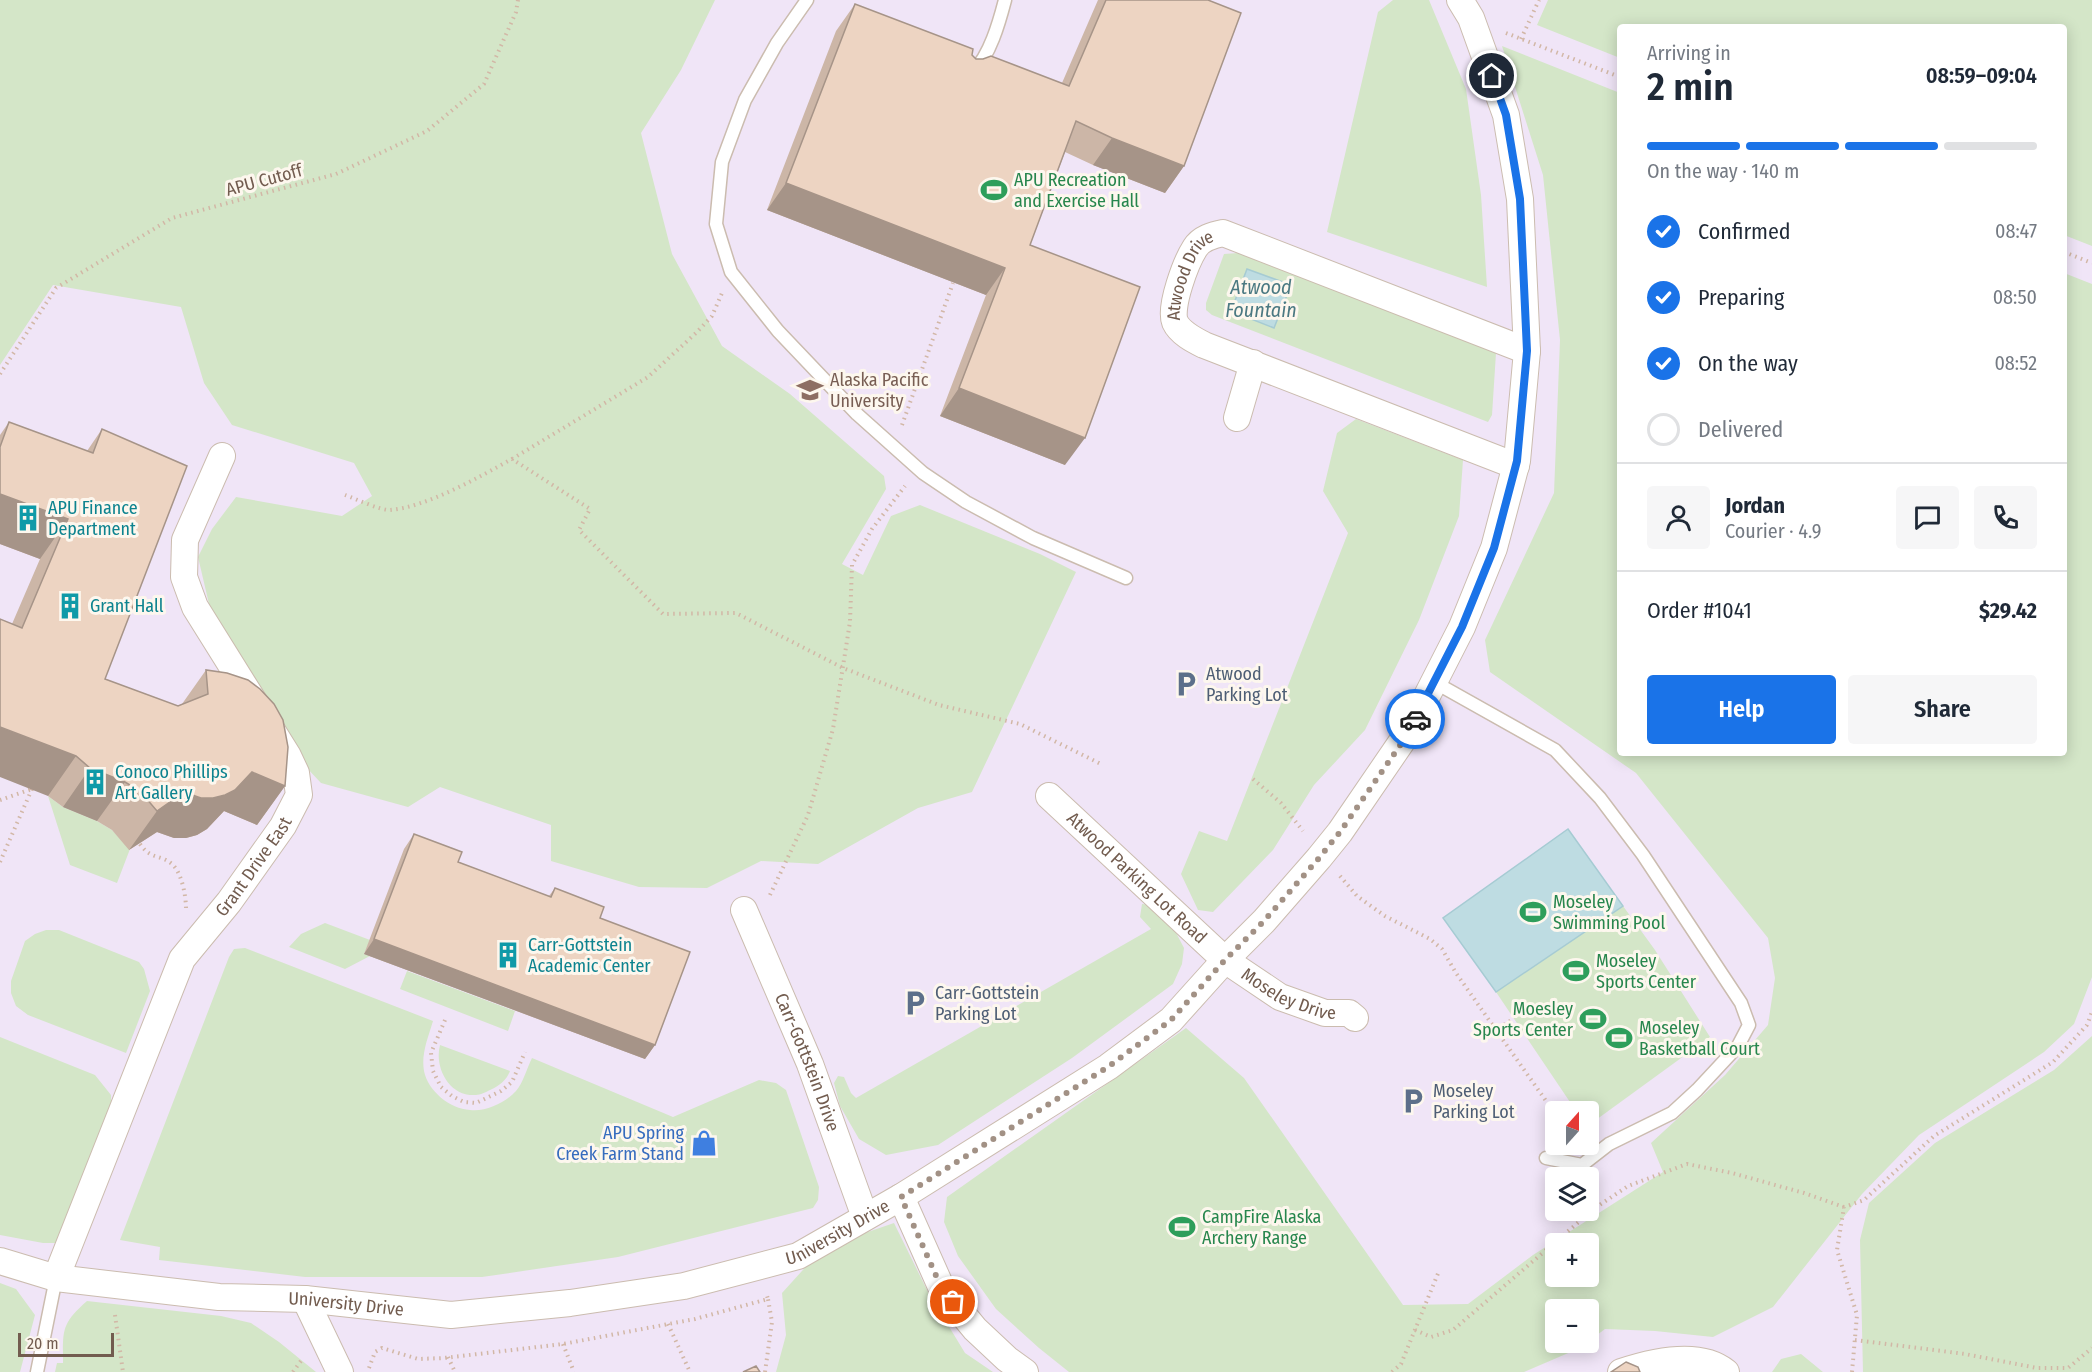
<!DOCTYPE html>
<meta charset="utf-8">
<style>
body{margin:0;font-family:"Fira Sans Condensed",sans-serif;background:#f6f6f7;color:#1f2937;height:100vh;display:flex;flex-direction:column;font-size:22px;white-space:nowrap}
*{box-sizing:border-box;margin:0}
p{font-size:20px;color:#747a83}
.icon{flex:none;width:33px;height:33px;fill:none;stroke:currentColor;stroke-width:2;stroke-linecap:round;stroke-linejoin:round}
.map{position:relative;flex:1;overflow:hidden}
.drawer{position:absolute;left:1617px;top:24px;width:450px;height:732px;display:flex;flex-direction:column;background:#fff;border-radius:6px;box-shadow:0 3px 15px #0003}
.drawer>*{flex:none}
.needle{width:39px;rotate:21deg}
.fabs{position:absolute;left:1545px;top:1101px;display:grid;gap:12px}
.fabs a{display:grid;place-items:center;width:54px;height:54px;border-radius:6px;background:#fff;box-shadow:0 3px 15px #0003;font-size:30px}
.scale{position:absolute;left:18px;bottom:15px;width:96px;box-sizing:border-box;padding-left:6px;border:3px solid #725c4f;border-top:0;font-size:16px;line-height:21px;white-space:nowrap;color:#725c4f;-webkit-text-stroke:4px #fdf7ee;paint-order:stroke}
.pin{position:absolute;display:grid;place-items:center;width:51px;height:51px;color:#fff;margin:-26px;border:3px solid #fff;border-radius:50%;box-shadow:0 2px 6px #0007}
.courier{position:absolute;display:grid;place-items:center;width:60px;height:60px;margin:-30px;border:4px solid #1a73e8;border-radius:50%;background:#fff;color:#222;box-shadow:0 2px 8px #0007}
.headline em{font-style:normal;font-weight:600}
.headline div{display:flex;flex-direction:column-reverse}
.headline{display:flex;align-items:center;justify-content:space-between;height:102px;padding:0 30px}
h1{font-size:39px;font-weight:600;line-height:45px}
.bar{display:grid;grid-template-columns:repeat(4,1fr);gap:9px 6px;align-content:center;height:72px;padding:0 30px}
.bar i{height:8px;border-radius:4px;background:#e0e1e3}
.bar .selected{background:#1a73e8}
.bar p{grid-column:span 4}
.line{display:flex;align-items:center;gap:15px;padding:0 30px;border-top:2px solid #e0e1e3}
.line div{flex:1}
.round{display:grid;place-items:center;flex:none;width:63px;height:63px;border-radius:6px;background:#f6f6f7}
ol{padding:0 30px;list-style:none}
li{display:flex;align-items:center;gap:18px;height:66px}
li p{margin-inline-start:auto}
li .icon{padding:6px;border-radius:50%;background:#1a73e8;color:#fff;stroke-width:4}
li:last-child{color:#747a83}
li i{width:33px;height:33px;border:3px solid #e0e1e3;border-radius:50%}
.cta{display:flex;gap:12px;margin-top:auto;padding:12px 30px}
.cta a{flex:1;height:69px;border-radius:6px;background:#1a73e8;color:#fff;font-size:24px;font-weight:600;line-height:69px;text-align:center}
.cta a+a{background:#f6f6f7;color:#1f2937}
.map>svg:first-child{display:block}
.education{fill:#f0e5f7;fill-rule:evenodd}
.green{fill:#d4e6c8;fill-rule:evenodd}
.water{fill:#bedce2;stroke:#a6cbd3;stroke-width:1.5}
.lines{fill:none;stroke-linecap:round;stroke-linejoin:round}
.service-casing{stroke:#cbbcaf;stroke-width:15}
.minor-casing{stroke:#cbbcaf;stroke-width:28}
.path{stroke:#d2b7a6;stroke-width:4;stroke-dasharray:1.5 4.5;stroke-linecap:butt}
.service{stroke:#fff;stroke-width:12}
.minor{stroke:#fff;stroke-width:26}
.wall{fill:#ccb6a7}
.shaded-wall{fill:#a69488}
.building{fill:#edd4c2;stroke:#a69488;stroke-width:1.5}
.done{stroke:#a29185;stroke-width:6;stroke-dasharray:0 10.8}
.route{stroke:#1a73e8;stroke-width:8}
.labels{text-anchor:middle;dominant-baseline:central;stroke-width:6;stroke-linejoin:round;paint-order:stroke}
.street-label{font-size:18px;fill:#725c4f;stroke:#fdf7ee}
.leisure-label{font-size:18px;fill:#27864d;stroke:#fdf7ee;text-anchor:start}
.education-label{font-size:18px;fill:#785e54;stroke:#fdf7ee;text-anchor:start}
.culture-label{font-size:18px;fill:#0d838f;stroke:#fdf7ee;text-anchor:start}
.service-label{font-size:18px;fill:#4e5e75;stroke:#fdf7ee;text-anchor:start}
.shop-label{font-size:18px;fill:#366cbe;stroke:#fdf7ee;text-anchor:end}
.water-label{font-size:20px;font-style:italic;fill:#4b7982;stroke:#fdf7ee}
</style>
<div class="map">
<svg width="2092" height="1372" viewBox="0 0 2092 1372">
<rect width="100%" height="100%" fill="#faf3e8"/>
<path class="education" d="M0 0H2092V1372H0ZM1620 27H2064V753H1620ZM1556 1112H1588V1144H1556ZM1556 1178H1588V1210H1556ZM1556 1244H1588V1276H1556ZM1556 1310H1588V1342H1556Z"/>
<path class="green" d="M0 0H715L681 70 641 133 672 254 722 346 790 394 884 476 886 489 842 564 863 575 891 516 920 505 1040 554 1076 572 972 792 918 808 818 864 761 861 707 888 639 887 551 861V825L440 787 408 807 321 783 305 766 213 621 198 557 212 529 236 497 342 516 372 496 354 463 232 425 204 383 181 307 53 285 0 365Z
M1393 0H1429L1466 89 1481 195 1487 287 1327 232 1378 12Z
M1548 0H2092V246L2064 235V27H1620V58L1537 25Z
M1502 46 1620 93V753H2064V273L2092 284V977L2074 1024 2044 1052 1919 1135 1862 1194 1773 1307 1713 1337 1655 1331 1605 1329 1589 1341 1588 1310H1556V1342L1586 1343 1573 1351 1524 1372H1069L1039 1348 996 1309 958 1256 944 1222 947 1197 1186 1028 1244 1078 1403 1305 1468 1304 1533 1255 1663 1172 1651 1143 1725 1075 1768 1025 1775 978 1768 938 1636 773 1490 672 1485 640 1554 493 1560 340 1543 175ZM1556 1244H1588V1276H1556Z
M1238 253 1484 345 1496 353 1492 415 1488 422 1212 315 1206 310V303L1224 254Z
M1356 419 1463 460 1459 516 1419 620 1365 730 1314 785 1273 850 1213 912 1198 910 1181 874 1199 831 1227 841 1348 533 1323 491 1337 433Z
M48 796 63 807 97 821 112 830 130 849 117 883 70 865Z
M1142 904 1150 905 1172 925 1184 948 1182 964 1173 984 1072 1058 938 1145 886 1155 859 1139 840 1106 834 1083 838 1076 844 1077 851 1093 856 1098 1151 929 1140 917Z
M1623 906 1655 950 1710 1037 1589 1125 1588 1112 1576 1111 1496 992Z
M325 923 370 940 364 954 370 956 345 969 289 947 301 934Z
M46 930H59L139 962 144 969 150 991 126 1053 28 1015 16 1006 11 993V981L25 941 35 934Z
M245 948 433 1021C428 1038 421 1054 424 1071 428 1091 450 1109 470 1110 486 1112 505 1103 516 1091 523 1083 527 1068 532 1058L673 1117 759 1080 776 1083 786 1090 819 1187 818 1200 813 1208 618 1257 482 1277H305L159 1260 160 1247 120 1240 229 957 234 949Z
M407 971 515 1011 508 1031 400 989Z
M2092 1036V1372H1863L1860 1240 1869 1203 1935 1143 2054 1070Z
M0 1037 95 1075 111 1095V1123L58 1243H43L0 1235Z
M440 1045 510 1071C506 1081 499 1086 490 1090 486 1092 480 1095 476 1095 449 1097 434 1067 440 1045Z
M894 1223 928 1292 965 1353 993 1372H776L786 1335 782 1293 811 1261 862 1234Z
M0 1283 16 1289 35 1315 20 1372H0Z
M87 1301 221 1316 251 1323 279 1342 316 1372H55L57 1363H63C63 1330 61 1324 87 1301Z
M1801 1354 1823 1372H1772L1781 1359Z"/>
<path class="water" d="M1247 269 1291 285 1274 328 1231 311Z
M1568 829 1623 906 1496 992 1443 918Z"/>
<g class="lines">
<g class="service-casing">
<path id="service" d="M807 0 777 43 745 100 722 162 716 224 731 272 778 331 857 414 923 473 966 502 1033 538 1126 578
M973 72C990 55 999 23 1005 0
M1434 682 1555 750 1600 798 1643 855 1741 1003 1749 1025 1738 1046 1697 1090 1672 1113 1609 1144 1582 1165 1546 1158
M37 1372 56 1278"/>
</g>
<g class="minor-casing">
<g id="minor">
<path d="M1237 418 1253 363"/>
<path id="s1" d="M1516 466 1204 345C1194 340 1180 333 1175 322 1169 307 1186 262 1195 248 1201 238 1213 235 1223 233L1527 351"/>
<path id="s2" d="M1049 796 1225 960 1280 997 1325 1013H1349L1355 1018"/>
<path id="s3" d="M744 910 810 1064 865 1217"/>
<path d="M901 1197 942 1289 975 1329 1007 1359 1025 1372"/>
<path id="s4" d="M0 1261 56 1278 219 1297 305 1299 451 1315 570 1303 684 1286 798 1256 901 1197 1108 1067 1171 1020 1225 960 1264 921 1319 858 1340 832 1409 731 1462 627 1494 548 1517 461 1527 351 1520 199 1506 115 1471 18 1460 0"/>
<path id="s5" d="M56 1278 182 959 229 902 283 826 299 795 296 773 288 756 195 607 184 577 185 540 222 456"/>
<path d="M305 1299 340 1372"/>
<path d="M1621 1372C1651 1362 1699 1350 1726 1372"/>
</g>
</g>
<path class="path" d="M1506 33 1620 77
M1521 39 1539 0
M2064 252 2092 263
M0 374 56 288 172 218 336 174 427 131 484 84 516 12 518 0
M902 425 953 283
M512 459 648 377 696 333 712 316 722 293
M345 495C356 499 379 510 390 510 427 507 479 477 512 459L590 509 579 530 663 614 736 613 843 668 939 705 1020 724 1101 764
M1253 779 1281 803 1303 831
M0 800 32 789
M140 844C151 860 160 854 172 864 182 873 186 896 186 909
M0 862 32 789
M1340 876 1357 896 1385 916 1430 939 1442 949 1456 973 1496 1030 1513 1019
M770 895 808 815 833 729 850 622 852 565 872 529 905 486
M445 1020 431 1053 433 1071 441 1087 452 1096 464 1102 476 1103 501 1091 512 1082 525 1052
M1496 1030 1556 1115
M115 1315 123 1372
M668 1324 690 1372
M1415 1330 1431 1337 1453 1330 1595 1208 1628 1186 1687 1164 1732 1173 1804 1193 1844 1207
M1855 1340 1965 1354 2037 1368H2068L2092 1348
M563 1344 574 1372
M448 1357 455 1372
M369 1368 375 1352 382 1348 418 1359 444 1358 563 1344 695 1319 768 1299 766 1293
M293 1372 303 1358
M765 1372 772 1322 768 1299
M1392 1372 1401 1364 1439 1271
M1852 1372 1857 1315 1837 1250 1844 1207 1864 1200 1934 1136 2053 1062 2087 1025 2092 1012"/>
<use href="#service" class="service"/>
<use href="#minor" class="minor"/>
</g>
<path class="wall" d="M1098 0H1208L1184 166 1165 193 1093 165 1065 152 1030 245 1065 465 940 416 986 295 767 210 836 31 855 4 972 55 976 59 1062 83Z
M9 422 87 451 102 429 105 679 178 706 182 704 206 670 285 786 257 825 224 811 207 829 197 835 186 838H174L157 832 129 850 112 830 97 821 63 807 48 796 12 624 40 559 0 544V435Z
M414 834 458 862 549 896 555 888 600 918 655 1045 645 1059 364 954 404 849Z"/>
<path class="shaded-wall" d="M1112 138 1184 166 1165 193 1093 165Z
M786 183 1005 268 986 295 767 210Z
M959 388 1085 438 1065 465 940 416Z
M0 494 68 519 40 559 0 544Z
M0 727 76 756 48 796 0 777Z
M90 768 125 782 97 821 63 807Z
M252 772 285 786 257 825 224 811 207 829 197 835 186 838H174L157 832 129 850 157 811 184 792Z
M374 939 655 1045 645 1059 364 954Z"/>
<path class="building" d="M1106 0H1208L1241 13 1184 166 1112 138 1076 121 1030 245 1140 287 1085 438 959 388 1005 268 786 183 855 4 973 49 972 55 976 59H983L991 56 1069 86Z
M9 422 93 453 102 429 187 466 105 679 178 706 208 694 206 670 227 673 248 680 260 689 274 704 283 720 288 747 285 786 252 772 235 790 225 795 213 798H201L184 792 157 811 140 791 125 782 90 768 76 756 0 727V619L22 628 68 519 0 494V447Z
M414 834 462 852 458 862 551 897 555 888 604 907 600 918 690 952 655 1045 374 939Z
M1626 1362 1638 1367 1640 1372H1611Z
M756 1366 760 1372H743Z"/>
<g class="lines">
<path class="done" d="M953 1302 942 1289 901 1197 1108 1067 1171 1020 1225 960 1264 921 1319 858 1340 832 1410 731 1415 719"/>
<path class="route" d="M1415 719 1462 627 1494 548 1517 461 1527 351 1520 199 1506 115 1492 76"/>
</g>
<defs>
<g id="stadium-bare" transform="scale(2.07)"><path d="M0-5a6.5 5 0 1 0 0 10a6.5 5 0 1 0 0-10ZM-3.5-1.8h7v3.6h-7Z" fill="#2e9e5b" stroke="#fdf7ee" stroke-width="2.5" paint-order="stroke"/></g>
<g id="university-bare" transform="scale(2.07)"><path d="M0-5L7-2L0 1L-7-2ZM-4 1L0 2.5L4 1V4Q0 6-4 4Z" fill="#8d6e63" stroke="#fdf7ee" stroke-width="2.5" paint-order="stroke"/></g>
<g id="building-bare" transform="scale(2.07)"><path d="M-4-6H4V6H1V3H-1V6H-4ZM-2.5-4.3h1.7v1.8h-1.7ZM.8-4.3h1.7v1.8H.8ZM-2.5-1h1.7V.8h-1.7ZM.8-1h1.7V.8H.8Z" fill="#0f9aa8" stroke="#fdf7ee" stroke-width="2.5" paint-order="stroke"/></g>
<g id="parking-bare" transform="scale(2.07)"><path d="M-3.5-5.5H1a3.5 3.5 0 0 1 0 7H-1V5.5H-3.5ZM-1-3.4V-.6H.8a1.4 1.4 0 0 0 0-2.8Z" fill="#5c6f8a" stroke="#fdf7ee" stroke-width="2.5" paint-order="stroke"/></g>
<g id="shop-bare" transform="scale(2.07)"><path d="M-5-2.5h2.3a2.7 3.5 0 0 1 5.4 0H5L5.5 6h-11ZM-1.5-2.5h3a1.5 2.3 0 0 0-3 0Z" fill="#3f7fe0" stroke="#fdf7ee" stroke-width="2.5" paint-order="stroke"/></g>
</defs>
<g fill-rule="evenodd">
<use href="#stadium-bare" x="994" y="190"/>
<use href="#university-bare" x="810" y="390"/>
<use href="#building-bare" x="28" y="518"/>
<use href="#building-bare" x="70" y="606"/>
<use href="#parking-bare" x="1186" y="684"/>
<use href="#building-bare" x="95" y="782"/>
<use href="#stadium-bare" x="1533" y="912"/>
<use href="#building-bare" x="508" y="955"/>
<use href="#stadium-bare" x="1576" y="971"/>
<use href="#parking-bare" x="915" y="1003"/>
<use href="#stadium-bare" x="1593" y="1019"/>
<use href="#stadium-bare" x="1619" y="1038"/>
<use href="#parking-bare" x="1413" y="1101"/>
<use href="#shop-bare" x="704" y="1143"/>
<use href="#stadium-bare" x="1182" y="1227"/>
</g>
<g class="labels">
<g class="street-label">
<text transform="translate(264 180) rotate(-15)">APU Cutoff</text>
<text stroke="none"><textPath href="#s1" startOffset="423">Atwood Drive</textPath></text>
<text stroke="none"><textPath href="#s5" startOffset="460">Grant Drive East</textPath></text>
<text stroke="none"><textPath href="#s2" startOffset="120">Atwood Parking Lot Road</textPath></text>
<text stroke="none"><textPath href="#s2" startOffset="314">Moseley Drive</textPath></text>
<text stroke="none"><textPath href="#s3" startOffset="165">Carr-Gottstein Drive</textPath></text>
<text stroke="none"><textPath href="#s4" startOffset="854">University Drive</textPath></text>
<text stroke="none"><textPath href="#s4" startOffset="350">University Drive</textPath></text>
</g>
<g class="leisure-label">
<text x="1014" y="180">APU Recreation<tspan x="1014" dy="21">and Exercise Hall</tspan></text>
<text x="1553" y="902">Moseley<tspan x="1553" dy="21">Swimming Pool</tspan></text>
<text x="1596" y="961">Moseley<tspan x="1596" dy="21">Sports Center</tspan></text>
<text x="1573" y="1009" text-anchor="end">Moesley<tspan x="1573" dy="21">Sports Center</tspan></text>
<text x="1639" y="1028">Moseley<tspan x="1639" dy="21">Basketball Court</tspan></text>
<text x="1202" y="1217">CampFire Alaska<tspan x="1202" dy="21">Archery Range</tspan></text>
</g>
<g class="education-label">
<text x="830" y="380">Alaska Pacific<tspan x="830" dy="21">University</tspan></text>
</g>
<g class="culture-label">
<text x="48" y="508">APU Finance<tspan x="48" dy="21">Department</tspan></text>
<text x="90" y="606">Grant Hall</text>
<text x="115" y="772">Conoco Phillips<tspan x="115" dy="21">Art Gallery</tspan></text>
<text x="528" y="945">Carr-Gottstein<tspan x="528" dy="21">Academic Center</tspan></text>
</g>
<g class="service-label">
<text x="1206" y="674">Atwood<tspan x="1206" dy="21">Parking Lot</tspan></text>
<text x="935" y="993">Carr-Gottstein<tspan x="935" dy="21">Parking Lot</tspan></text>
<text x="1433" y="1091">Moseley<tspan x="1433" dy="21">Parking Lot</tspan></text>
</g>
<g class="shop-label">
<text x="684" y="1133">APU Spring<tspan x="684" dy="21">Creek Farm Stand</tspan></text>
</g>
<g class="water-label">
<text x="1261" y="287">Atwood<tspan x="1261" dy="23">Fountain</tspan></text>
</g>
</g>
</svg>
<div class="fabs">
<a><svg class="needle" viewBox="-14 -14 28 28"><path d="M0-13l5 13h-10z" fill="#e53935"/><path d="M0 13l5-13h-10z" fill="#747a83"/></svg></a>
<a><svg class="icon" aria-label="layers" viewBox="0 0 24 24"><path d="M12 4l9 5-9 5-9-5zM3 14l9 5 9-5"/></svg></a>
<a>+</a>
<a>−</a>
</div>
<div class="scale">20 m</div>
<div class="pin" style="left:953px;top:1302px;background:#ea580c"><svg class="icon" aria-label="bag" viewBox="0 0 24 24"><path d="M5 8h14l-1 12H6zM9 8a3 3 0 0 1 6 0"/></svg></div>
<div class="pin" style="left:1492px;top:76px;background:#1f2937"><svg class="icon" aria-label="home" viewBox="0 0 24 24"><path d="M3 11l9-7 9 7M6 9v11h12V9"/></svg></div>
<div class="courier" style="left:1415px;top:719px"><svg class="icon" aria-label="car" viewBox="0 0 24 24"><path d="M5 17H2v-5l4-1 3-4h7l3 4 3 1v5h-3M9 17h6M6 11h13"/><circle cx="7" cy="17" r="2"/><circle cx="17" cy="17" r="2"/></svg></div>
<section class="drawer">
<div class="headline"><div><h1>2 min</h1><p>Arriving in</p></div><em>08:59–09:04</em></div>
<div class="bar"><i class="selected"></i><i class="selected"></i><i class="selected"></i><i></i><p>On the way · 140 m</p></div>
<ol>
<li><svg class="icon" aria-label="check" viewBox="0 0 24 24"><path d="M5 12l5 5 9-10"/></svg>Confirmed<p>08:47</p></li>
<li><svg class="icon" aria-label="check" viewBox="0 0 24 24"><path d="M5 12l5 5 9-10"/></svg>Preparing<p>08:50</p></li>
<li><svg class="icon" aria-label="check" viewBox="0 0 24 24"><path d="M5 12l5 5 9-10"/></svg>On the way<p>08:52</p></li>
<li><i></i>Delivered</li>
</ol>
<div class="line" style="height:108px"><a class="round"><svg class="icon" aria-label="person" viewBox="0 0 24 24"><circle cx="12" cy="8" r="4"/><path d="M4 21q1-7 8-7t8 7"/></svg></a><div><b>Jordan</b><p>Courier · 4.9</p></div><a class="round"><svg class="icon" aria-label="chat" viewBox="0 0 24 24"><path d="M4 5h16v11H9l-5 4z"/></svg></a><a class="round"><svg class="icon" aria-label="phone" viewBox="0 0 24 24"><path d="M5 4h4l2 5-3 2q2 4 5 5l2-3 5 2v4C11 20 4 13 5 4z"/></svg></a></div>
<div class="line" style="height:78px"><div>Order #1041</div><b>$29.42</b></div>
<div class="cta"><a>Help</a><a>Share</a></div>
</section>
</div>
